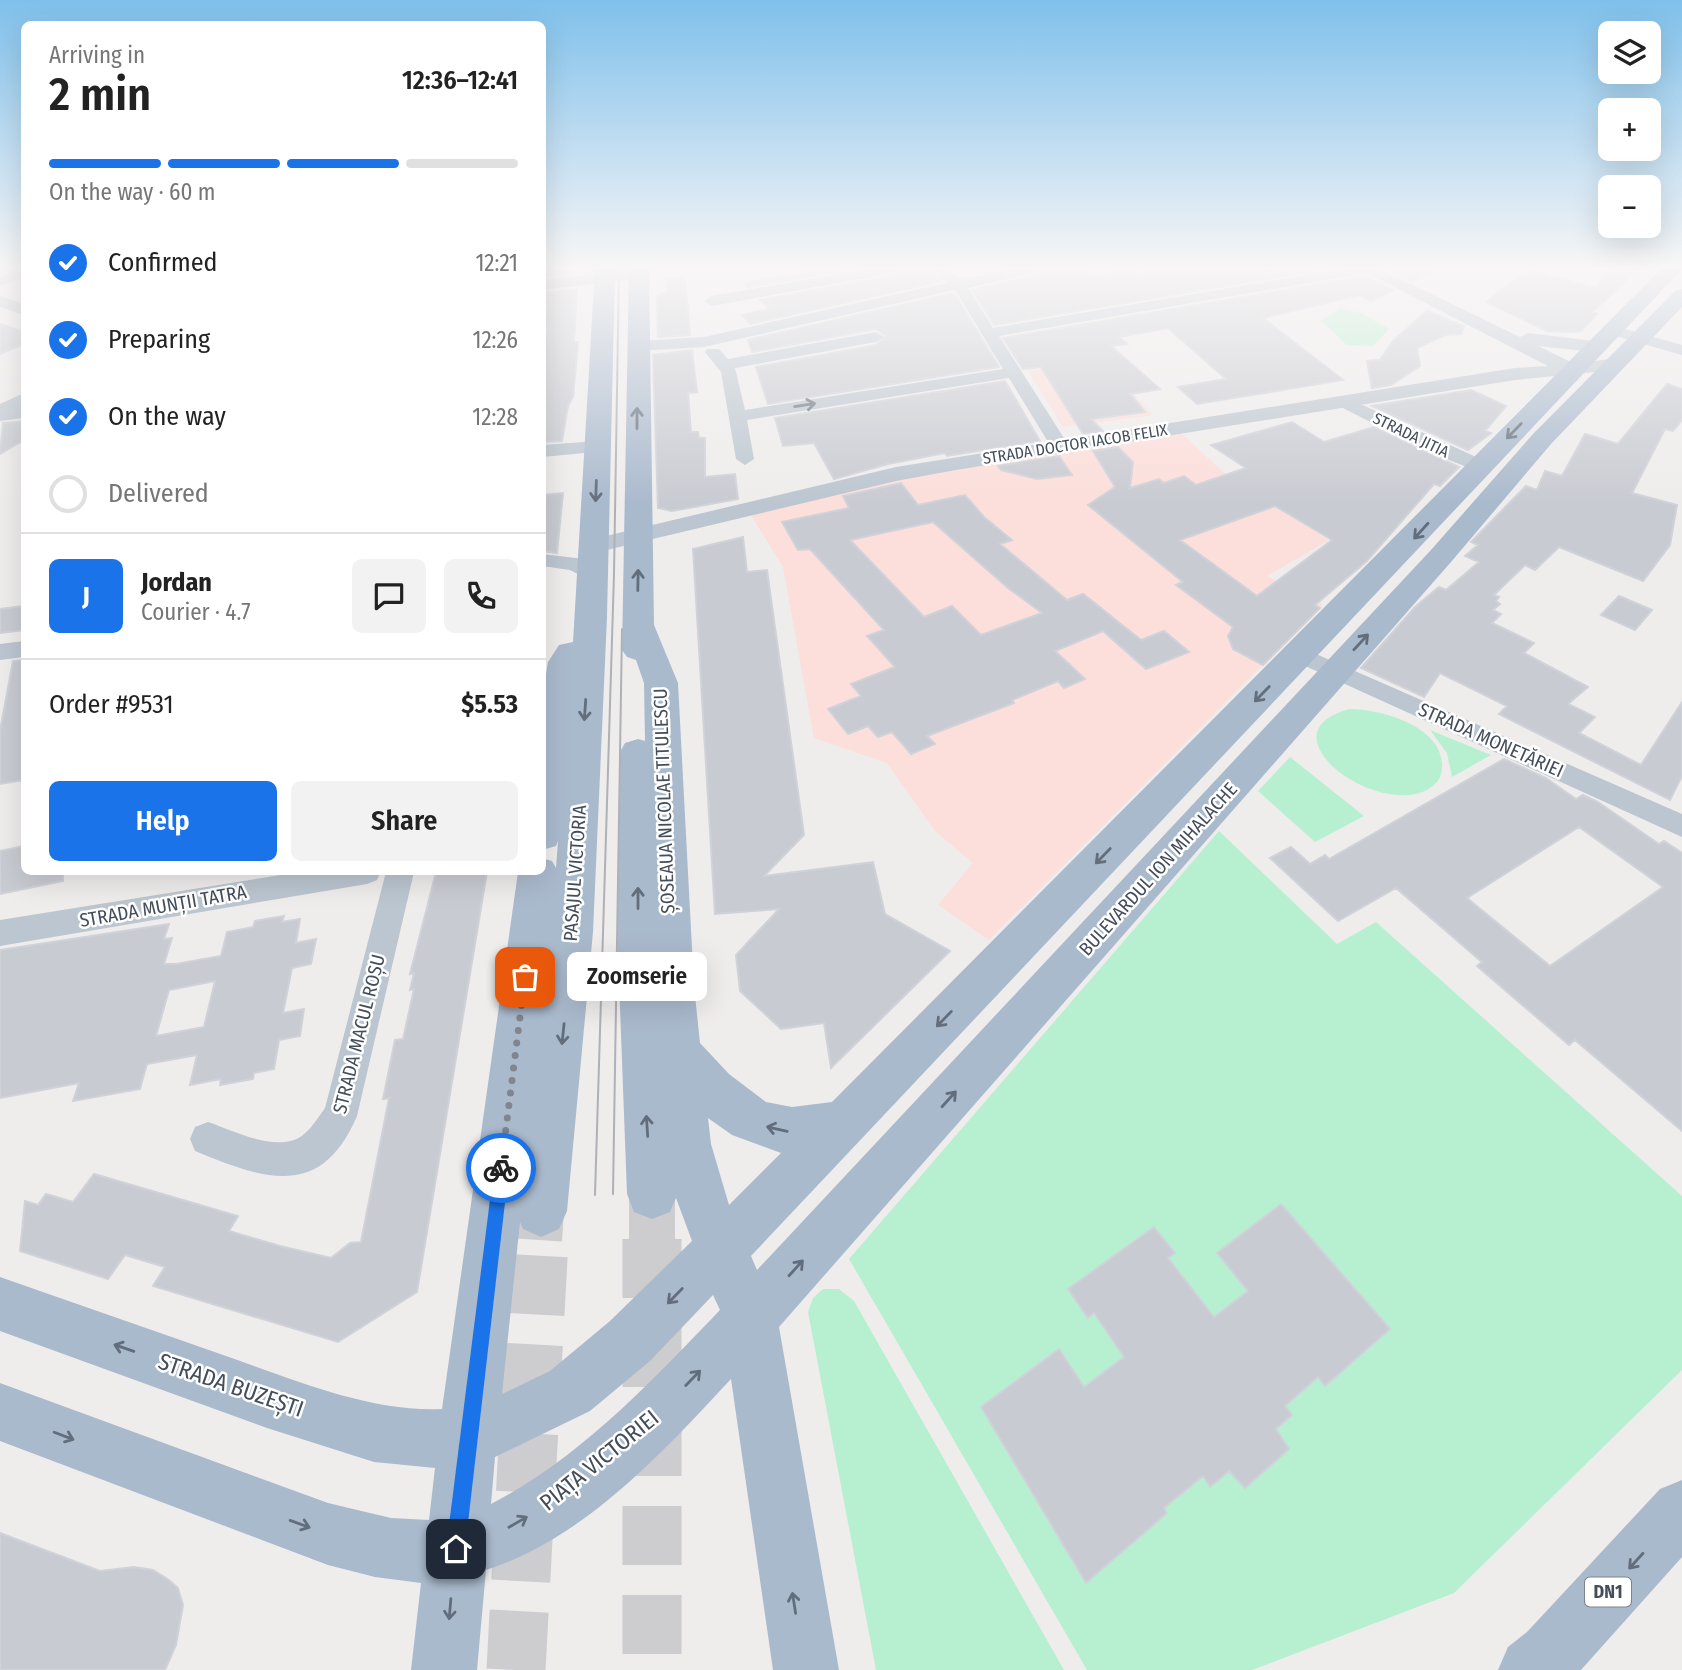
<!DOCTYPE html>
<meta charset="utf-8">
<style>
body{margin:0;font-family:"Fira Sans Condensed",sans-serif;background:#f2f2f2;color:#222;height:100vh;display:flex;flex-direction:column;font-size:26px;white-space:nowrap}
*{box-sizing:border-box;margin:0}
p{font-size:23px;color:#767676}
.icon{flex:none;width:38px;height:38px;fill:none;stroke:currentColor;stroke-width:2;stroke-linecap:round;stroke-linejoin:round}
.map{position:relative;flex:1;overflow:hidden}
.panel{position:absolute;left:21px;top:21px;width:525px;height:854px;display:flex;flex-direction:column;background:#fff;border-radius:10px;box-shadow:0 7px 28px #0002}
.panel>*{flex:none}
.fabs{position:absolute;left:1598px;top:21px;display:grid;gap:14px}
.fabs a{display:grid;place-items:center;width:63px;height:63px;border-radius:10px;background:#fff;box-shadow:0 7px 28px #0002;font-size:35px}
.pin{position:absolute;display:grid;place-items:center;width:60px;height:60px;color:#fff;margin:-30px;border-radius:14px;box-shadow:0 4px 10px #0006}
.courier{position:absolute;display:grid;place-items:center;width:70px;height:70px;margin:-35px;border:5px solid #1a73e8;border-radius:50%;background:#fff;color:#222;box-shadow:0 2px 9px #0007}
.bubble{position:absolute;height:49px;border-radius:10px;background:#fff;box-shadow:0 7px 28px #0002;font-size:23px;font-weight:600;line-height:49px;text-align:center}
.headline em{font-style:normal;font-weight:600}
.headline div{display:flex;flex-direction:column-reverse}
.headline{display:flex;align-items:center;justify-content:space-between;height:119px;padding:0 28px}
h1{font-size:46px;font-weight:600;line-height:52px}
.bar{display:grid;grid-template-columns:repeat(4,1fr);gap:10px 7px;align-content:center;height:84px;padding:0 28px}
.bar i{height:9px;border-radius:5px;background:#e0e0e0}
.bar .current{background:#1a73e8}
.bar p{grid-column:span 4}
.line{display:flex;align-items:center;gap:18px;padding:0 28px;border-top:2px solid #e0e0e0}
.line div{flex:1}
.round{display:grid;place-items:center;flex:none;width:74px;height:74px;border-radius:10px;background:#f2f2f2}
ol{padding:0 28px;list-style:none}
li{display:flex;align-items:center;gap:21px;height:77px}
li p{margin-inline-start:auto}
li .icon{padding:7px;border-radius:50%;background:#1a73e8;color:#fff;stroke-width:4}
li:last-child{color:#767676}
li i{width:38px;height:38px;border:4px solid #e0e0e0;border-radius:50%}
.action{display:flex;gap:14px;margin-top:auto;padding:14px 28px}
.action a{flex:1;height:80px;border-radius:10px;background:#1a73e8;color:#fff;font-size:28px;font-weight:600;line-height:80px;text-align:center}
.action a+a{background:#f2f2f2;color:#222}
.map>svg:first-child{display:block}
.medical{fill:#fcdeda}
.green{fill:#b7f0d0}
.building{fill:#c9cbd2;stroke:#d0d2d9;stroke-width:2;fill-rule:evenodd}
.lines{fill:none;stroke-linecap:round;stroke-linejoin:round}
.primary-tunnel-far1{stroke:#cdcccf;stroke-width:46;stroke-dasharray:46 23;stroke-linecap:butt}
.primary-tunnel{stroke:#cdcccf;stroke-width:59;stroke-dasharray:59 30;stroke-linecap:butt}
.minor{fill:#bcc6d0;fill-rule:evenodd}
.tertiary{fill:#bcc6d0;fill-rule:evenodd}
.primary{fill:#aabacd;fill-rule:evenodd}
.tram{stroke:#aeb1b7;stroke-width:2}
.oneway{stroke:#68727e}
.oneway2{stroke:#636e7d}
.route{fill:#1a73e8}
.done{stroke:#80858e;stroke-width:7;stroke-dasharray:0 12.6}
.labels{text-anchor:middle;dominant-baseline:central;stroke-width:5;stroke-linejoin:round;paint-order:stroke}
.far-street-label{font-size:16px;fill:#444e5b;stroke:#fff}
.shield{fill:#fff;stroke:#7c838c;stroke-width:2}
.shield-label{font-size:18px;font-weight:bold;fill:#444e5b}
.street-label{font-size:19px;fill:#444e5b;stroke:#fff}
.near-street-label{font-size:23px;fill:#444e5b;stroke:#fff}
</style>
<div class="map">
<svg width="1682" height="1670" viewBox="0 0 1682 1670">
<rect width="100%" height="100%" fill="#efecec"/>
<path class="medical" d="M1095 364 1125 384 1152 415 1063 427 1028 371Z
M1180 432 1233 481 1329 540 1267 576 1323 604 989 940 938 905 973 863 935 831 887 763 814 738 783 567 751 515 902 478Z"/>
<path class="green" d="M1340 308 1361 313 1389 329 1373 346 1347 345 1321 321Z
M1350 709C1380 709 1443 726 1442 766 1442 773 1440 780 1434 785 1404 812 1333 781 1319 748 1309 725 1331 714 1350 709Z
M1430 730 1491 755 1452 777 1447 753Z
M1290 757 1364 816 1315 842 1258 791Z
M1219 831 1337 944 1376 922 1682 1196V1370L1454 1593 1252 1670H1087L849 1259Z
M823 1289H839L854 1301 1064 1670H876L808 1312 813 1298Z"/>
<path class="building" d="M542 269H579L578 273 542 277Z
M793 269H854L748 287 744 283 798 273Z
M901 269H930L942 281 750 324 742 315 770 309 760 300 892 276Z
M1041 269H1088L1089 277 1127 270 1135 275 1167 269H1327L994 325 972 290 1037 275Z
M1386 269H1439L1412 282Z
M1609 269H1639L1592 312 1597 314 1581 331 1575 332 1547 331 1486 302 1520 275 1527 276 1533 271 1596 288Z
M1366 276 1394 290 1371 301 1360 295 1263 318 1343 380 1197 404 1178 387 1226 379 1168 328 1119 337 1127 344 1111 346 1160 389 1130 394 1145 412 1091 419 1103 431 1083 434 1041 367 1023 369 1003 338Z
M685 277 690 335 658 337 657 296 668 291 667 279Z
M577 289 574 342H578L573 397 568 406 562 441 542 442V293Z
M954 293 999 367 768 404 756 367 876 345 886 336 876 329 752 352 748 340Z
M1427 311 1464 326 1461 334 1445 335 1417 348 1420 366 1391 385 1372 388 1367 361 1380 360 1393 341Z
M0 324 24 332V344L0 354Z
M692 350 697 392 688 393 691 432H698L699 438H705V477L735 474 738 499 672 511 658 508 653 355Z
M1005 381 1040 441 947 456 945 453 888 464 834 479 814 443 783 446 775 418Z
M1667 384 1682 389V420L1673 431 1665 429 1632 493 1677 505 1670 545 1643 581 1559 547 1535 570 1525 565 1494 595 1499 597 1496 601 1500 604 1493 610 1501 614 1492 623 1534 643 1524 653 1588 687 1568 704 1595 717 1579 733 1641 765 1682 702V776L1670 800 1499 714 1507 706 1440 673 1424 697 1361 668 1415 607 1439 587 1446 590 1479 562 1465 556 1478 545 1471 542 1526 486 1537 490 1545 471 1562 476 1585 434 1618 444Z
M1471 390 1506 406 1485 431 1491 433 1468 450 1372 406Z
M24 421V440L0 454 3 423Z
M1292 422 1324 442 1374 427 1459 467 1440 486 1434 484 1367 561 1315 605 1320 608 1263 665 1233 649 1228 636 1233 627 1176 585 1183 582 1088 505 1115 487 1093 451 1118 447 1133 462 1130 488 1159 479 1164 483 1184 476 1196 485 1246 468 1211 445ZM1275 506 1332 540 1257 596 1180 540Z
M1059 456 1072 475 1037 479 1001 470 998 466Z
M901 483 918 505 965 495 984 517 1012 540 1000 544 1067 600 1083 594 1141 640 1164 631 1189 652 1146 669 1103 631 1055 651 1085 679 1064 688 1058 681 1012 700 1014 703 927 736 935 744 911 754 892 732 878 737 868 726 848 734 828 709 861 696 851 684 895 667 867 636 884 630 810 549 798 550 782 522 849 508 843 496ZM933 522 1008 588 1042 613 981 635 952 606 924 617 850 540Z
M563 493 557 553 542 551V495Z
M743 537 747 572 767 570 804 835 764 876 873 862 885 914 950 951 831 1068 824 1023 781 1029 740 991 736 955 779 909 715 914 693 549Z
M1619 596 1652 610 1635 630 1601 615Z
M24 606V630L0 633V609Z
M24 660V780L0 784V731L13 661Z
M1504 759 1546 778 1576 799 1583 795 1598 802 1659 844 1664 841 1682 853V1131L1575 1040 1569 1045 1477 966 1482 962 1396 888 1338 921 1270 858 1291 847 1310 864 1325 855 1329 859ZM1579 827 1663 887 1550 966 1467 898Z
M24 846V872H63V881L0 894V851Z
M436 872H487L417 1292 338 1342 153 1286 165 1267 125 1255 108 1279 20 1251 25 1201 38 1205 46 1194 73 1202 94 1174 238 1216 229 1231 280 1246 331 1258 350 1243 361 1242 389 1098 383 1099 395 1040 403 1039 414 989 410 990 414 973 410 974Z
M284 916 282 922 300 919 296 943 316 939 311 964 292 968 283 1013 304 1009 300 1036 279 1040 274 1069 254 1073 253 1079 220 1085 221 1079 190 1085 197 1055 147 1064 140 1089 73 1101 79 1083 0 1098V950L169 924 164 939 172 938 164 964H176L221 956 227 932 253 927 255 921ZM215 981 204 1027 156 1036 169 990Z
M1281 1204 1390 1329 1325 1386 1318 1377 1285 1406 1292 1415 1276 1429 1289 1449 1245 1488 1229 1471 1210 1487 1203 1476 1164 1508 1167 1513 1086 1583 981 1407 1059 1349 1084 1387 1124 1357 1094 1313 1088 1318 1068 1289 1154 1227 1175 1253 1168 1258 1214 1317 1248 1291 1217 1253Z
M0 1533 100 1571 134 1567 153 1570 169 1580 178 1588 183 1605 176 1645 165 1670H0Z"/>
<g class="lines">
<path class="primary-tunnel-far1" d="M652 1194V1240
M539 1240 541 1211"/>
<path class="primary-tunnel" d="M652 1239V1670
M516 1670 539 1239"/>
<path class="minor" d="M19 269H24V277L0 286V277Z
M869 269H899L892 273 712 306 704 301 712 296Z
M933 269H948L961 280 1012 269H1038L1036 272 968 288 993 328 1342 269H1374L1367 273 999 336 1069 446 1060 452 1053 450 1009 378 747 420 754 459 745 465 736 459 721 372 705 352 707 349H719L728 359 876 332 884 337 876 342 735 368 745 410 1003 369 955 290 704 347 638 351 630 346 638 341 704 337 947 283Z
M1611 325 1682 345V355L1605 333V327Z
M1343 396 1487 462 1490 466 1480 472 1431 453 1337 405 1334 401Z
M24 408V418L0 421V411Z
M598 441 605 443 607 447 605 451 542 457V445Z
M542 554 584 559 604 575 593 582 570 570 542 566Z
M24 641V657L0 660V644Z
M1300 647 1682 814V837L1292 660 1288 655 1292 650Z
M299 872H381L377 880 367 884 0 946V920Z
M386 872H414L357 1116C321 1201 263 1179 195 1151L190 1139 195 1127 208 1122C232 1130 268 1149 294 1140 307 1136 317 1119 325 1108Z"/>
<path class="tertiary" d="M639 269 648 274 645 278 542 290V280Z
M1359 269H1380L1520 337 1528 333 1602 342 1605 346 1602 350 1595 352 1538 346 1575 364 1616 358 1626 364 1616 370 1515 380 956 470 896 481 594 553 585 551 582 546 585 541 896 467 1515 368 1548 366Z
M0 296 24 304V315L0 307Z
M24 393V407L0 419V404Z"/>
<path class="primary" d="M595 269H615L607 617 593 932 567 1211 559 1229 541 1237 523 1229 520 1222 502 1394 550 1371 610 1321 692 1241 676 1198 670 1212 652 1219 634 1212 627 1194 617 928 620 752 625 743 638 739 645 741 644 683 636 660 627 657 622 650 629 269H649L654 625 678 683 694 986 700 1043 729 1074 766 1102 792 1107 832 1102 1661 269H1682L751 1256 757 1270 1431 550 1533 434 1675 291 1682 289V307L1551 444 1451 562 779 1327 839 1670H773L731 1379C662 1453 585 1538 486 1570L477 1670H411L421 1583 375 1577 328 1565 0 1441V1383L328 1503 391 1518 429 1520 435 1468 374 1462 267 1428 0 1331V1277C75 1303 151 1330 226 1356 295 1380 369 1412 442 1409L518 872H542V858L552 861 556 868 558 841 556 846 542 850V698L548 662 559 645 573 642ZM708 1118 732 1135 781 1153 729 1205 711 1144ZM713 1295 720 1310C651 1382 580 1458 491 1504L495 1457 590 1411 650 1361Z
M1682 1480V1557L1581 1670H1498L1508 1647 1527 1632 1660 1489Z"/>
<path class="tram" d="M613 1194 622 629
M595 1195 614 574 619 269"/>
</g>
<defs><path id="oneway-shaft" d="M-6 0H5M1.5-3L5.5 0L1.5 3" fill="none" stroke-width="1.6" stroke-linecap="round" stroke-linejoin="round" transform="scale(1.75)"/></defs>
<use class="oneway" href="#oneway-shaft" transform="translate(805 405) rotate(-9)"/>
<g class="oneway2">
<use href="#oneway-shaft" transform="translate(637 418) rotate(-90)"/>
<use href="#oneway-shaft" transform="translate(1514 431) rotate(134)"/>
<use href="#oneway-shaft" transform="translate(596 491) rotate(92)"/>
<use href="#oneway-shaft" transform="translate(1421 531) rotate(132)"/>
<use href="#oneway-shaft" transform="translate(638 580) rotate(-89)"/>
<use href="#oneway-shaft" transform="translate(1361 642) rotate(-47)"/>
<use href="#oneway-shaft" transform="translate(1262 694) rotate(134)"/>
<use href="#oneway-shaft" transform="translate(585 710) rotate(94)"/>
<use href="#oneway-shaft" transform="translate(1103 856) rotate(134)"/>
<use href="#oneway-shaft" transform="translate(638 898) rotate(-90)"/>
<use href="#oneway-shaft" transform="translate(944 1019) rotate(134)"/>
<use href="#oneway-shaft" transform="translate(563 1034) rotate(96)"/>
<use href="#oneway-shaft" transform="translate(949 1099) rotate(-48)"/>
<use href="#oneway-shaft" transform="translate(647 1126) rotate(-94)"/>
<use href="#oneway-shaft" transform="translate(777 1129) rotate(-167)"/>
<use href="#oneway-shaft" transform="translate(796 1268) rotate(-48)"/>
<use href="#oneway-shaft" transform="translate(675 1296) rotate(134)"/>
<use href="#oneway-shaft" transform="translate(124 1348) rotate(-161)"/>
<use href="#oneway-shaft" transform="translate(693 1378) rotate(-46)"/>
<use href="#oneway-shaft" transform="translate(64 1436) rotate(21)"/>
<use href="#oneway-shaft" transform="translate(518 1522) rotate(-30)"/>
<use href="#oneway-shaft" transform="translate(300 1524) rotate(20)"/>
<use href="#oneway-shaft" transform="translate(1636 1561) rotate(132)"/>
<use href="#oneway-shaft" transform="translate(794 1603) rotate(-99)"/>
<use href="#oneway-shaft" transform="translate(450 1609) rotate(95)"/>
</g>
<linearGradient id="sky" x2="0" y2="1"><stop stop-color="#7fc0eb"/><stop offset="0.53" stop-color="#f8f6f6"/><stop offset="1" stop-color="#f8f6f6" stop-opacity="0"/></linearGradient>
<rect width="1682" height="503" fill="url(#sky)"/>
<path class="route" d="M501 1160 509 1168 465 1549 462 1555 456 1558 449 1555 446 1549 494 1168Z"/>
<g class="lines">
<path class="done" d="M501 1168 525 977"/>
</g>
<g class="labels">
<g class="far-street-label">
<text transform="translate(1411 435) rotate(26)">STRADA JITIA</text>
<text transform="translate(1075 444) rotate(-9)">STRADA DOCTOR IACOB FELIX</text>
</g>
<rect class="shield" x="1585" y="1577.5" width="46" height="29" rx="5"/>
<g class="shield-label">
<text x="1608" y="1592">DN1</text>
</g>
<g class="street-label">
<text transform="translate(1491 740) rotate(24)">STRADA MONETĂRIEI</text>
<text transform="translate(664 801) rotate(-92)">ȘOSEAUA NICOLAE TITULESCU</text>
<text transform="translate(1158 869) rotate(-48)">BULEVARDUL ION MIHALACHE</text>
<text transform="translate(575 873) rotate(-86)">PASAJUL VICTORIA</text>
<text transform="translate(163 906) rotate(-10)">STRADA MUNȚII TATRA</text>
<text transform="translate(359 1034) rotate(-76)">STRADA MACUL ROȘU</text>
</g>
<g class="near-street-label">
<text transform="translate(231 1385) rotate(19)">STRADA BUZEȘTI</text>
<text transform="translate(599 1460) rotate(-39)">PIAȚA VICTORIEI</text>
</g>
</g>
</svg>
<div class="fabs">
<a><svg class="icon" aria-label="layers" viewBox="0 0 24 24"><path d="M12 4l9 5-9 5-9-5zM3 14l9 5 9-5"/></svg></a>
<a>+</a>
<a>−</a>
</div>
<div class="pin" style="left:525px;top:977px;background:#ea580c"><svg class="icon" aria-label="bag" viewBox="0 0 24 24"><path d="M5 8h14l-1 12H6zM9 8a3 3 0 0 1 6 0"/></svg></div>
<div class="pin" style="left:456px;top:1549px;background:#1f2937"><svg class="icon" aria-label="home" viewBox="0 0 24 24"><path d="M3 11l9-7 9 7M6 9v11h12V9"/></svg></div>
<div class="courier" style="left:501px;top:1168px"><svg class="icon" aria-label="bike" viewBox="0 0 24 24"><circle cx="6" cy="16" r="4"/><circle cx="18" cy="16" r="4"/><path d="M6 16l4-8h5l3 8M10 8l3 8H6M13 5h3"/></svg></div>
<div class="bubble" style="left:567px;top:952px;width:140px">Zoomserie</div>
<section class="panel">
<div class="headline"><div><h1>2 min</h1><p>Arriving in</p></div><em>12:36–12:41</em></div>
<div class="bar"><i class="current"></i><i class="current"></i><i class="current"></i><i></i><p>On the way · 60 m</p></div>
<ol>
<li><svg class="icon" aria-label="check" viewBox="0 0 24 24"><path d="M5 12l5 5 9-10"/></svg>Confirmed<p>12:21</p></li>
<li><svg class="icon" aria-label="check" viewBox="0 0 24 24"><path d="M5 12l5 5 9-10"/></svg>Preparing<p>12:26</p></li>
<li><svg class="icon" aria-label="check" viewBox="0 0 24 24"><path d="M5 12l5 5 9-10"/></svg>On the way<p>12:28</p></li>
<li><i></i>Delivered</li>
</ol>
<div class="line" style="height:126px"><b class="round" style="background:#1a73e8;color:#fff">J</b><div><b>Jordan</b><p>Courier · 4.7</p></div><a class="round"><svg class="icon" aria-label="chat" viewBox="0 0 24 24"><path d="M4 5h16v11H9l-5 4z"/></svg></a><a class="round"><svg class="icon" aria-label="phone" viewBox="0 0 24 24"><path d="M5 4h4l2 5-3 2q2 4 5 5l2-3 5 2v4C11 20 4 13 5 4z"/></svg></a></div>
<div class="line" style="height:91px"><div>Order #9531</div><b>$5.53</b></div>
<div class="action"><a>Help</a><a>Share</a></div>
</section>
</div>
